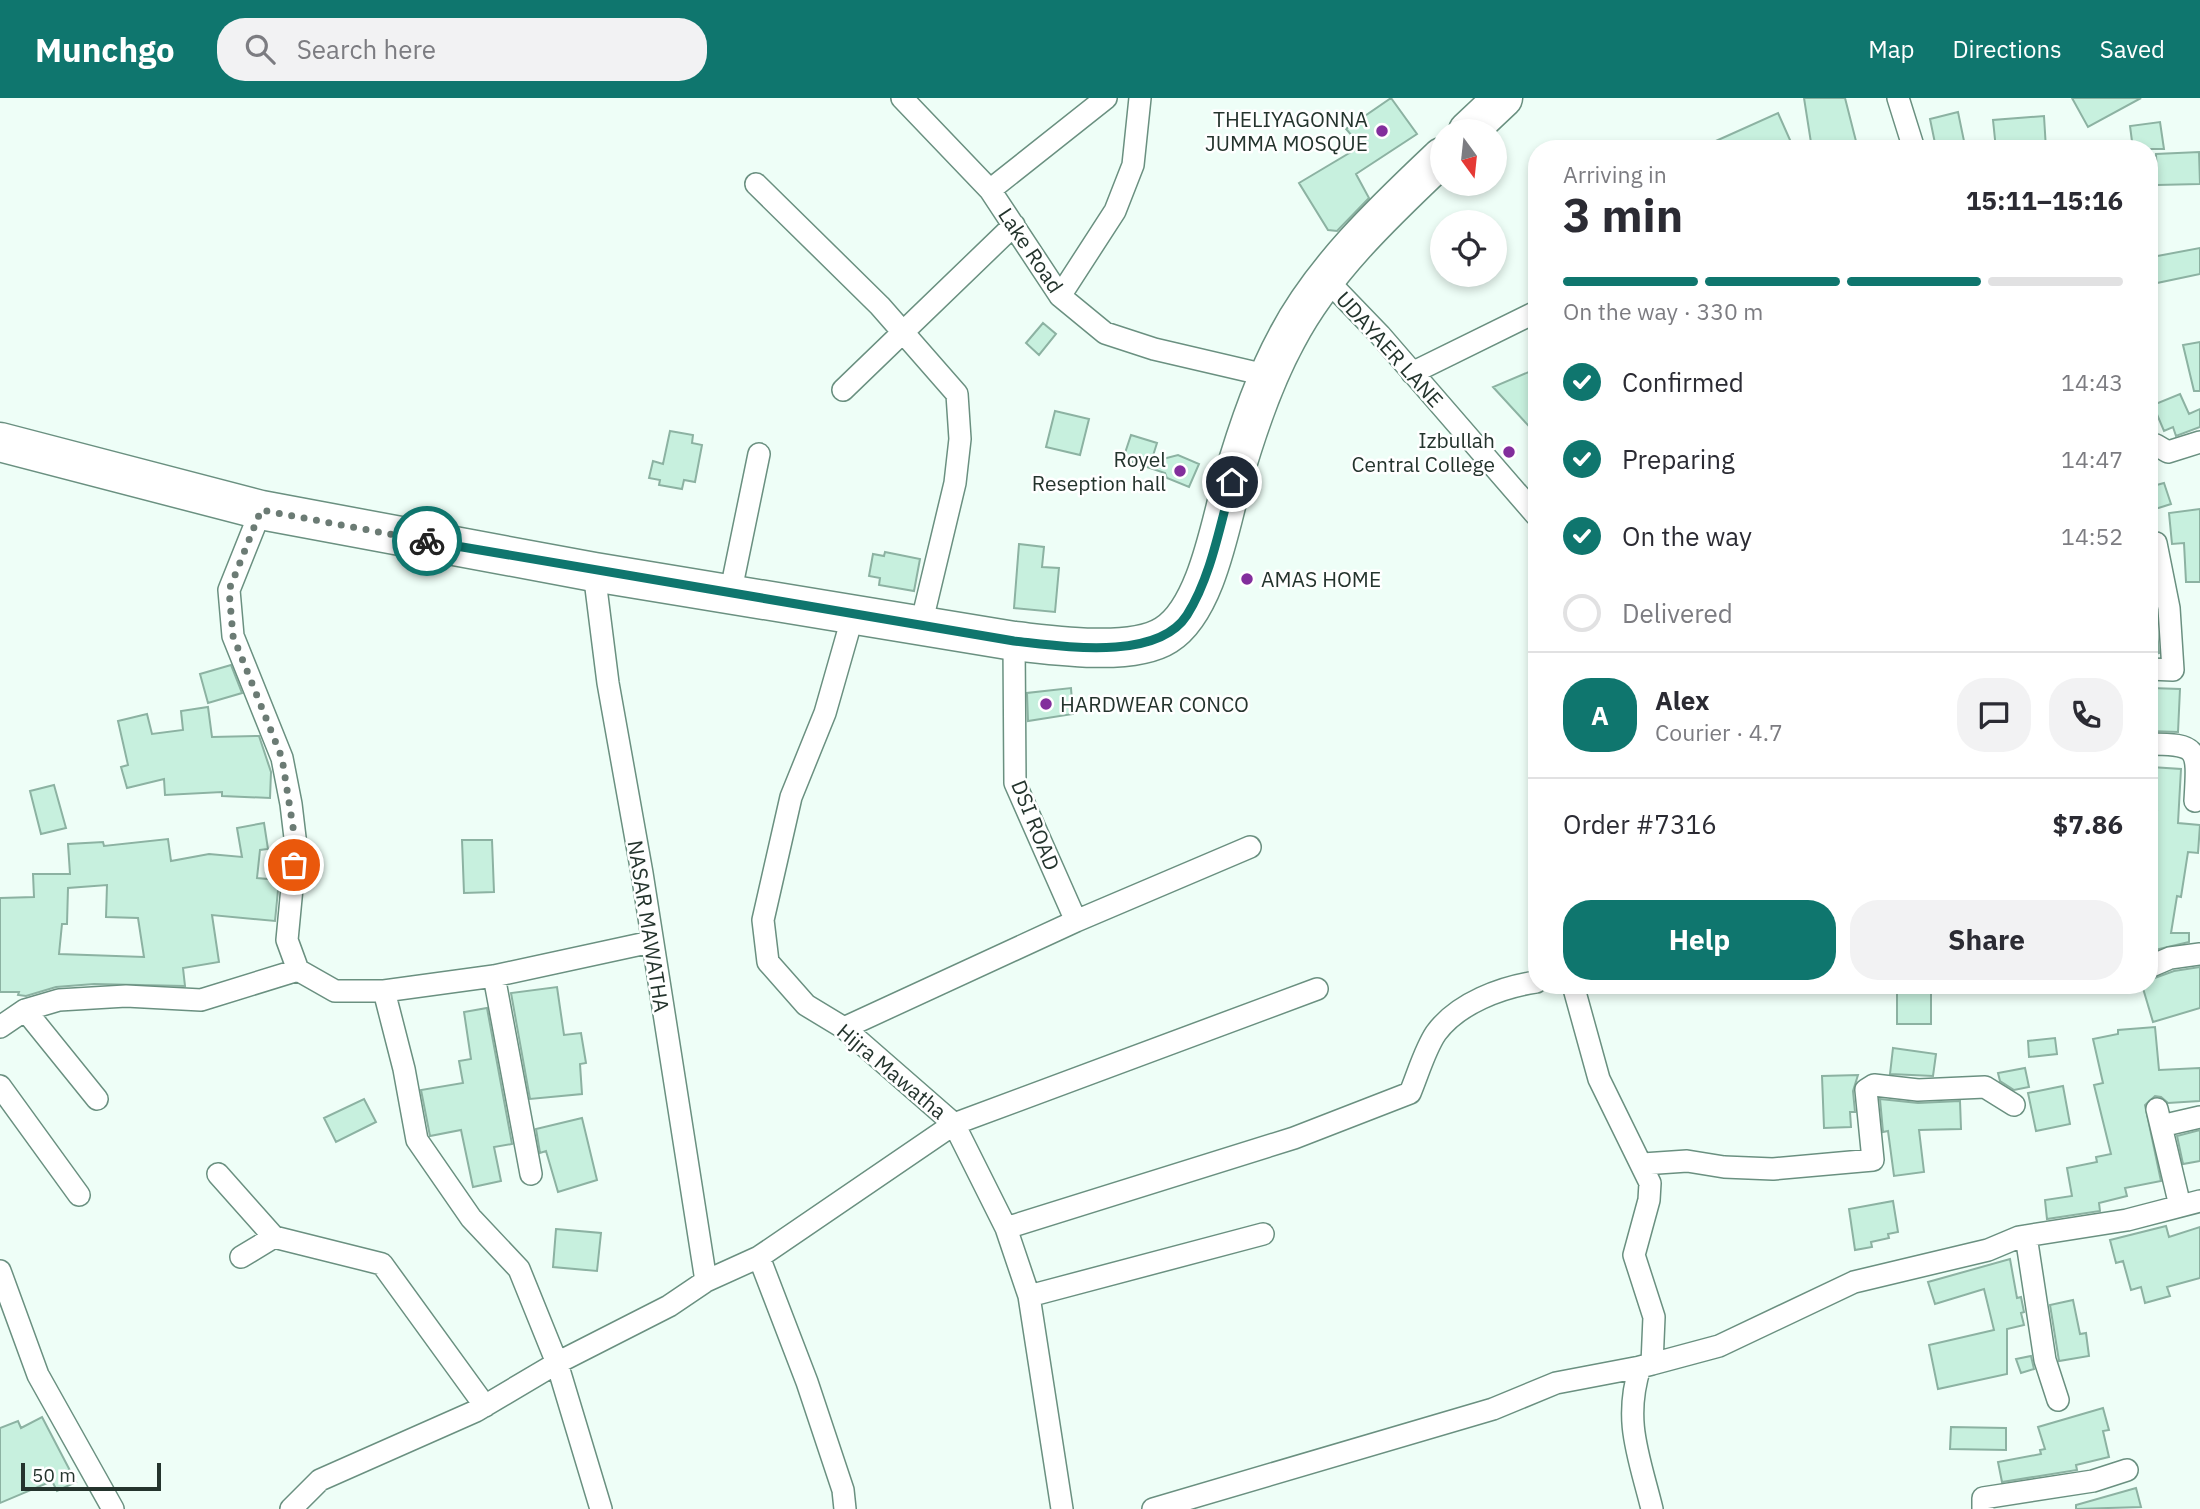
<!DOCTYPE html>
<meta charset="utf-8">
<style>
body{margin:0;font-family:"IBM Plex Sans",sans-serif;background:#f2f2f3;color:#2b2b33;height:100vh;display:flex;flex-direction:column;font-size:26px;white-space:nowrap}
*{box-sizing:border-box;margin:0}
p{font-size:23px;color:#7c7c81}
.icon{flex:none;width:38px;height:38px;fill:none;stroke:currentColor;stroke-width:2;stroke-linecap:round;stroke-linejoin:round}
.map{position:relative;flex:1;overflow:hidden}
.panel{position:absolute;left:1528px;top:42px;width:630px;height:854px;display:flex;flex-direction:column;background:#fff;border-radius:28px;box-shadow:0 4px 10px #0003}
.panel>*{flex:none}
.needle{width:46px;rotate:165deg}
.buttons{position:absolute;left:1430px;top:21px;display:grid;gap:14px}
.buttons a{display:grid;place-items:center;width:77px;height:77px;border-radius:50%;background:#fff;box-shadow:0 4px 10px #0003;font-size:35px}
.scale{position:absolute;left:21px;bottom:18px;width:140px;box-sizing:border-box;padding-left:7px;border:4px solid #24342d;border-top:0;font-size:19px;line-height:24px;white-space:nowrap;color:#24342d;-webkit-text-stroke:5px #fff;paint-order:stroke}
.pin{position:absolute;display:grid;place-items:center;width:60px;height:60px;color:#fff;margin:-30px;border:4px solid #fff;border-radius:50%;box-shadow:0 2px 7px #0007}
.courier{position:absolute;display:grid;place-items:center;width:70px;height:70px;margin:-35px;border:5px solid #0f766e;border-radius:50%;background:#fff;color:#222;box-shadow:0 2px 9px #0007}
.overview em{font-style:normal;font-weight:700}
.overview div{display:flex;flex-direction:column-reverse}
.overview{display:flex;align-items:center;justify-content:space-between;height:119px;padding:0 35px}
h1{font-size:46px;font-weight:700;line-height:52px}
.bar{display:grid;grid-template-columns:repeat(4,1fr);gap:10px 7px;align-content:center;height:84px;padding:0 35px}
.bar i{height:9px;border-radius:5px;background:#e1e1e2}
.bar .selected{background:#0f766e}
.bar p{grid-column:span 4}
.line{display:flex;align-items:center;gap:18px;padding:0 35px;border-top:2px solid #e1e1e2}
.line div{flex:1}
.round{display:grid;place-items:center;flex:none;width:74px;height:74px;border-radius:28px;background:#f2f2f3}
ol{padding:0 35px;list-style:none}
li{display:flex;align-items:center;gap:21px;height:77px}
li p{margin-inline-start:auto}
li .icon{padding:7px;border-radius:50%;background:#0f766e;color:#fff;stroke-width:4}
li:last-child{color:#7c7c81}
li i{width:38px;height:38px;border:4px solid #e1e1e2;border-radius:50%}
.action{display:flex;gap:14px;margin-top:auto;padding:14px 35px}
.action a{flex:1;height:80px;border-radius:28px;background:#0f766e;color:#fff;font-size:28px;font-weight:700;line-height:80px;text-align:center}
.action a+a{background:#f2f2f3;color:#2b2b33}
header{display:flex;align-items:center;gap:42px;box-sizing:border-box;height:98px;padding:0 35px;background:#0f766e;color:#fff}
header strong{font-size:33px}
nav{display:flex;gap:38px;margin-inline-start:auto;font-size:24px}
.search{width:490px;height:63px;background:#f2f2f3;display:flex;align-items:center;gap:18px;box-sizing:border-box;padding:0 24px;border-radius:28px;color:#7c7c81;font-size:26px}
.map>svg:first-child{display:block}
.building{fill:#c7f0de;stroke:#8cb2a2;stroke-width:2;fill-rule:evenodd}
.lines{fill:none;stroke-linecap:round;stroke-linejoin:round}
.street-casing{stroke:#6a9080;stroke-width:24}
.highway-casing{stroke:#6a9080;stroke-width:41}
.street{stroke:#fff;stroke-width:21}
.highway{stroke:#fff;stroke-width:38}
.done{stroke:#6b7b74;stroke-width:7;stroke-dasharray:0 12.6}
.route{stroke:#0f766e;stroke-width:9}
.poi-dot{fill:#822e9c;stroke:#fff;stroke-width:2.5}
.labels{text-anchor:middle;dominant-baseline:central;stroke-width:5;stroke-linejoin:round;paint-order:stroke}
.poi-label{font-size:21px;fill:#24342d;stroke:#fff;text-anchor:end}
.street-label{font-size:21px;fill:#24342d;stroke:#fff}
</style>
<header>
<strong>Munchgo</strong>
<div class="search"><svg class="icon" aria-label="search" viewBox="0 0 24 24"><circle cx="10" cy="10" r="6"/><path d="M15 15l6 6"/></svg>Search here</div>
<nav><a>Map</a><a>Directions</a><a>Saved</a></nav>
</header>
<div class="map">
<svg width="2200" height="1411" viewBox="0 0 2200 1411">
<rect width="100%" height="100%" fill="#eefef7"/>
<path class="building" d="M1391 0 1417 36 1356 76 1369 100 1337 133 1328 132 1299 85 1361 48 1346 31Z
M1804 0H1845L1858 51H1812Z
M2072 0H2141L2088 29Z
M1958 14 1964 43 1936 50 1930 21Z
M1778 15 1794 51H1698Z
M2044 18 2046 51H1996L1993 22Z
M2160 24 2164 51H2133L2130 28Z
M2199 54 2200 86 2157 87 2156 56Z
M2200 150V176L2157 185 2152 159Z
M1043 225 1056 236 1039 257 1026 245Z
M2200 244V293H2194L2183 247Z
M1536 271V336L1493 289Z
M2180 296 2189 316 2200 311V329L2176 338 2173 329 2164 333 2153 307Z
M1055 313 1089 321 1080 357 1046 349Z
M670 333 693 337 692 345 702 347 695 384 684 382 682 391 659 387 660 382 649 380 653 363 663 366Z
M1131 337 1157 345 1151 364 1178 357 1199 366 1189 389 1167 380 1165 375 1123 361Z
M2164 385 2171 406 2149 413V389Z
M2200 411V484H2186L2184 445 2172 446 2169 415Z
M1019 446 1044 449 1042 469 1059 470 1055 514 1014 510Z
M885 454 920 461 914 493 879 487 880 480 869 478 873 456 884 458Z
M2155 511 2159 555 2149 558V512Z
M231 567 242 595 208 605 200 576Z
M1071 590 1073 616 1028 623 1027 595Z
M2151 590 2180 591 2178 634 2149 633Z
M208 609 212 639 259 638 271 674 270 700 222 698V694L165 697 164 681 127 690 121 669 128 667 118 623 147 616 152 636 183 632 181 613Z
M2151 669 2181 671 2178 725 2200 727 2198 755 2188 754 2181 799 2177 798 2171 835H2189V844L2155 852H2149V771L2157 713 2149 712Z
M54 687 66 730 41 736 30 693Z
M264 725 268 751 260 752 257 780 279 782 275 823 212 817 219 864 183 870 185 888 94 886 56 889 26 898 18 897 19 894H0V800L34 799 33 776H70L68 746 103 744 104 748 168 741 171 763 209 756 242 759 237 730ZM107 787 106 819 138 820 144 859 59 856 62 826H67L68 790Z
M462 742H492L494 794 464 795Z
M2200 869V910L2153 924 2142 887H2149V882L2174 873Z
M1897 887H1931V926H1897Z
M557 889 564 937 581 935 586 965 580 966 582 996 530 1001 511 895Z
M487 910 512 1046 494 1049 501 1083 473 1089 461 1032 430 1038 421 992 463 985 459 963 471 961 464 914Z
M2155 929 2159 972 2200 970V1003L2168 1005 2161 999 2155 998 2145 1007 2161 1083 2125 1090 2127 1098 2099 1105 2100 1113 2047 1121 2045 1102 2072 1098 2067 1070 2097 1064 2096 1059 2111 1056 2094 987 2103 985 2093 941 2118 936V932Z
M2055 940 2057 956 2029 959 2028 943Z
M1893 950 1936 956 1933 978 1890 976Z
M2025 970 2029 989 2014 992 2000 983 1998 975Z
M1858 977 1853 993 1855 1014H1850L1851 1029 1824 1030 1822 978Z
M2063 988 2070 1026 2036 1033 2028 995Z
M364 1001 376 1024 336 1044 324 1020Z
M1880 1001 1918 1005 1960 1003 1961 1031 1919 1032 1924 1074 1894 1078 1888 1033 1883 1034Z
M582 1020 597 1082 558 1094 546 1053 540 1055 536 1031Z
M2200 1032V1063L2183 1066 2177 1038Z
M1893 1103 1898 1134 1888 1136 1889 1140 1871 1144 1872 1149 1855 1152 1849 1111Z
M2166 1128 2169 1139 2200 1129V1180L2167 1189 2170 1198 2145 1205 2141 1189 2131 1192 2123 1163 2116 1165 2110 1142Z
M556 1131 601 1135 597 1173 553 1169Z
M2010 1161 2017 1200 2021 1199 2024 1214 2021 1215 2024 1227 2007 1231V1276L1938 1291 1929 1247 1994 1232 1984 1191 1935 1206 1928 1184Z
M2073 1202 2080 1236 2086 1235 2089 1258 2059 1263 2050 1207Z
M2031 1258 2034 1271 2021 1275 2016 1261Z
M2103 1310 2109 1332 2103 1333 2109 1359 2076 1367 2077 1372 2002 1384 1998 1364 2041 1356 2040 1352 2045 1351 2038 1329Z
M42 1319 76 1384 57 1393 52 1383 0 1405V1330L18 1323 21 1330Z
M1951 1329 2006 1330V1352L1950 1351Z
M2136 1390 2141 1409 2076 1411V1407Z"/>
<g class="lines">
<g class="street-casing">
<path id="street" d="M902 0 990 92 1060 198 1105 235 1154 251 1270 278
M1898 0 1914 51
M756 86 880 208 957 296 960 341 955 385 921 527
M990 92 1106 0
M1326 181 1380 237 1536 417
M1060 198 1115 113 1133 67 1140 0
M1412 275 1536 214
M843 292 1014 127
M2149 349 2156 347 2168 354 2200 344
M261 412 229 492 233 538 282 660 291 706 296 748 287 842 298 872 335 893H384
M594 474 608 585 642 775 706 1183
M730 497 759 356
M853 517 825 615 791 699 763 822 768 864 806 907 844 930 954 1026 1006 1130 1029 1198 1062 1411
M1014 543 1015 685 1076 823
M2149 571 2173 572 2169 510 2156 445
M2149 646C2200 646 2198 651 2195 703
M2149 869 2170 860 2200 856
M494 878 531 1076
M1573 887 1599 981 1650 1085 1649 1102 1634 1157 1654 1219 1652 1266 1640 1269C1623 1323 1639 1358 1652 1411
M25 912 97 1001
M0 929 25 912 59 902 126 898 201 902 298 872
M844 930 1076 823 1250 749
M0 988 79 1097
M2157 1011 2180 1108
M2161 1028 2200 1019
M1643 1066 1687 1063 1724 1069 1773 1071 1873 1062 1866 992 1874 987 1918 992 1985 989 2014 1007
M218 1076 274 1139 382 1166 485 1308
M1006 1130 1294 1040 1410 995C1418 976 1425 951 1436 935 1458 905 1502 889 1536 884
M2026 1138 2045 1262 2058 1302
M241 1159 274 1139
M759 1159 807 1284 843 1392 845 1411
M0 1173 38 1277 113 1411
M1029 1198 1263 1136
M1652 1266 1719 1248 1854 1184 1988 1152 2019 1139 2127 1122 2200 1103
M291 1411 320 1382 476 1313 557 1265 669 1208 706 1183 759 1159 954 1026 1317 891
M601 1411 557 1265 519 1171 471 1120 417 1042 404 971 384 893 494 878 651 844
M1153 1411 1493 1311 1556 1285 1640 1269
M1983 1411V1400L2093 1383 2127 1372"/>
</g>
<g class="highway-casing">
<path id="highway" d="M1468 33 1503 0
M0 344 261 412 594 474 1014 543C1053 547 1132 559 1166 537 1206 512 1220 428 1232 384 1246 335 1263 284 1287 240 1323 171 1386 112 1442 59"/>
</g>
<use href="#street" class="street"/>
<use href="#highway" class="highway"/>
</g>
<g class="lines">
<path class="done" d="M294 767 296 748 282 660 233 538 229 492 261 412 427 443"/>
<path class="route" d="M427 443 1014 543C1061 548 1157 564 1187 517 1211 479 1220 427 1232 384"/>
</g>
<g class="poi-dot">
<circle cx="1382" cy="33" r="7"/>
<circle cx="1509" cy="354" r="7"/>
<circle cx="1180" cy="373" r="7"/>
<circle cx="1247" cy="481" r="7"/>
<circle cx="1046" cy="606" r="7"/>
</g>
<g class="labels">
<g class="poi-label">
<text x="1368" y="21">THELIYAGONNA<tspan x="1368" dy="24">JUMMA MOSQUE</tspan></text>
<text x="1495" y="342">Izbullah<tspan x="1495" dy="24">Central College</tspan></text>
<text x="1166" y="361">Royel<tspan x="1166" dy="24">Reseption hall</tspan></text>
<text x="1261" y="481" text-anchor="start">AMAS HOME</text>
<text x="1060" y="606" text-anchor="start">HARDWEAR CONCO</text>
</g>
<g class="street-label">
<text transform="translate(1031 152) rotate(56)">Lake Road</text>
<text transform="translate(1390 251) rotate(48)">UDAYAER LANE</text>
<text transform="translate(1036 727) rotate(68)">DSI ROAD</text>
<text transform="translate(649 828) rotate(81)">NASAR MAWATHA</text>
<text transform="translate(892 973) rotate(40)">Hijra Mawatha</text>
</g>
</g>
</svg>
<div class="buttons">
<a><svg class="needle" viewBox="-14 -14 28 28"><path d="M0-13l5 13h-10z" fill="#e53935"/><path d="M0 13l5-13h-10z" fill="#7c7c81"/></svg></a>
<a><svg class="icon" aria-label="locate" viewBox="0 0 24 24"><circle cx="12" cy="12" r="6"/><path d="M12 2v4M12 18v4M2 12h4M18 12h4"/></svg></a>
</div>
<div class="scale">50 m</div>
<div class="pin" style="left:294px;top:767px;background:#ea580c"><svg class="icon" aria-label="bag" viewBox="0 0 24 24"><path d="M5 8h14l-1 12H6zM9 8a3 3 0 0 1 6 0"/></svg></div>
<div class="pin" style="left:1232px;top:384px;background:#1f2937"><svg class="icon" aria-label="home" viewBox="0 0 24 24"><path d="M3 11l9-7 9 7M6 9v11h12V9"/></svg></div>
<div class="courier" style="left:427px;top:443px"><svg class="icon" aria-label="bike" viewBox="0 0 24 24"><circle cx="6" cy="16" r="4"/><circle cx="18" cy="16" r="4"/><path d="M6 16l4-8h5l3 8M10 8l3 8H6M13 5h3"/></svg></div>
<section class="panel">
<div class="overview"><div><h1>3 min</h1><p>Arriving in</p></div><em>15:11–15:16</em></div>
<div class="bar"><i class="selected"></i><i class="selected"></i><i class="selected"></i><i></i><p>On the way · 330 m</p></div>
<ol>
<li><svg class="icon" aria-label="check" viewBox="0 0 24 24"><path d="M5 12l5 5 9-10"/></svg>Confirmed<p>14:43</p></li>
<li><svg class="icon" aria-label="check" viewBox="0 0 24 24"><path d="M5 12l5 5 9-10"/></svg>Preparing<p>14:47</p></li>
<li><svg class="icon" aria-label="check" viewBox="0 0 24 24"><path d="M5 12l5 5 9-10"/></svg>On the way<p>14:52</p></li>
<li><i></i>Delivered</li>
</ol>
<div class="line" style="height:126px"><b class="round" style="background:#0f766e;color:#fff">A</b><div><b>Alex</b><p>Courier · 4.7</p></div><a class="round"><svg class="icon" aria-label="chat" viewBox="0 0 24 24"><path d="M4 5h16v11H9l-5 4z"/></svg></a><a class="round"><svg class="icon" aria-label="phone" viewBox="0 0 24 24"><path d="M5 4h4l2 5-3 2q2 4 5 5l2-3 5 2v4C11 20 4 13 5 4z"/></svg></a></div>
<div class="line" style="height:91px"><div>Order #7316</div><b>$7.86</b></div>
<div class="action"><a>Help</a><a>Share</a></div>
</section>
</div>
